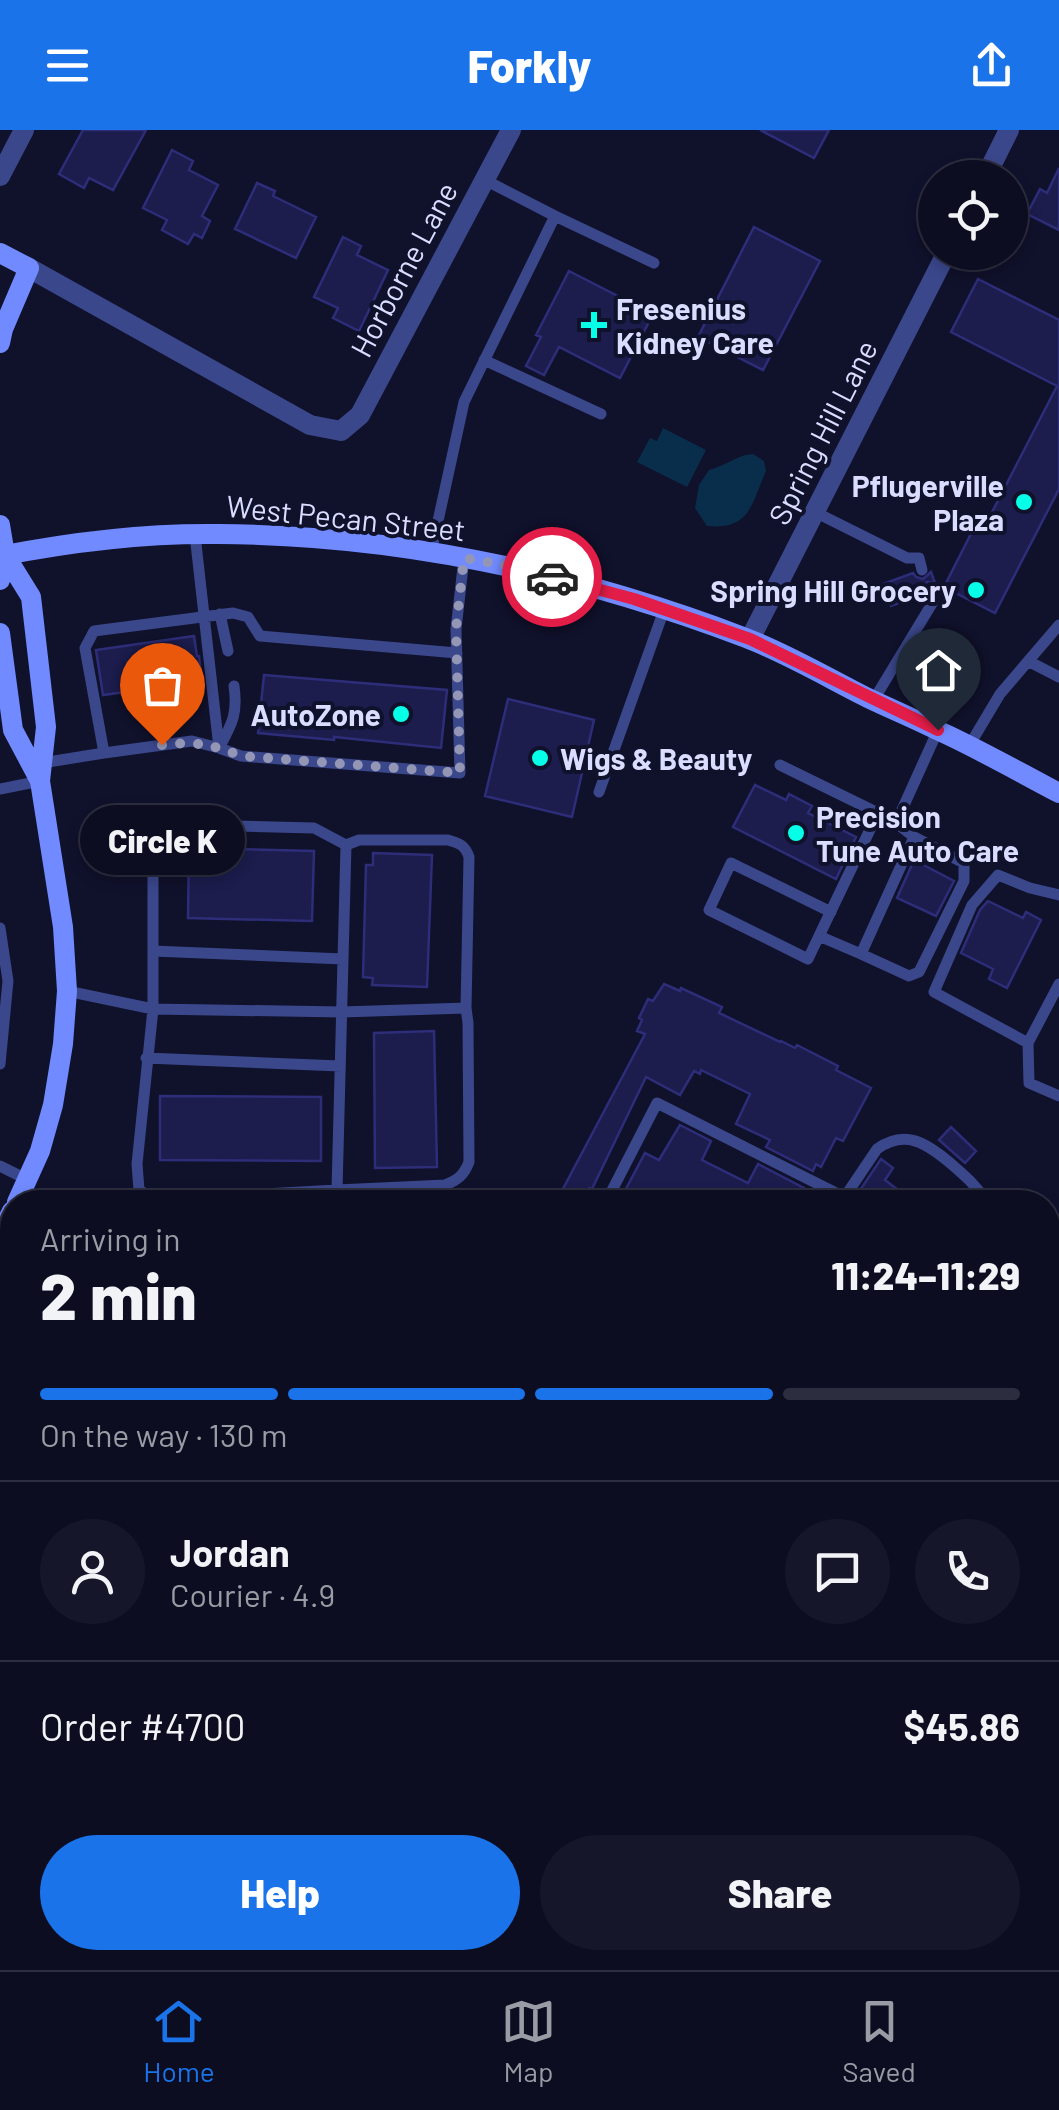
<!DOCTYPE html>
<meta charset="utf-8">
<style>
body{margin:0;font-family:Barlow,sans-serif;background:#151629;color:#f1f3f6;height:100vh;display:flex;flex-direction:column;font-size:38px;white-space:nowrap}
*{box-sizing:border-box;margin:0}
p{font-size:32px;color:#9a9ca5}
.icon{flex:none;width:55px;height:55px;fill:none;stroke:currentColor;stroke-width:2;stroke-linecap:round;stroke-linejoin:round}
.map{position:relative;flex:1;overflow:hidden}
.details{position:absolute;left:0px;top:1060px;width:1060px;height:780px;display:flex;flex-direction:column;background:#0c0d20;border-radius:40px 40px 0 0;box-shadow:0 5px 15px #0003,0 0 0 2px #2c2d3e}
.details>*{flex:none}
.tools{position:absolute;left:918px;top:30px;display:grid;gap:20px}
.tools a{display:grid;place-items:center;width:110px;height:110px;border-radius:50%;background:#0c0d20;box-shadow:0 5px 15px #0003,0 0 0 2px #2c2d3e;font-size:50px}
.pin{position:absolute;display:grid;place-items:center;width:85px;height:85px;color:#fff;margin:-102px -42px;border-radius:50% 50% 50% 0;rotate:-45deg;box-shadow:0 0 10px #0007}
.pin .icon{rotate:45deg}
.courier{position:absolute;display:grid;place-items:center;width:100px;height:100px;margin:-50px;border:8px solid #e11d48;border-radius:50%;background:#fff;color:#222;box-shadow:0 2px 12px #0007}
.bubble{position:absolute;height:70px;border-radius:35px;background:#0c0d20;box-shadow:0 5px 15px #0003,0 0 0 2px #2c2d3e;font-size:32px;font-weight:800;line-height:70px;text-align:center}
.overview em{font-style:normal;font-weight:800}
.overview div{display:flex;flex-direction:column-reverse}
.overview{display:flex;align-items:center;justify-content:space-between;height:170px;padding:0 40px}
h1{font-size:65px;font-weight:800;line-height:75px}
.bar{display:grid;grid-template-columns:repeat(4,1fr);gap:15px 10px;align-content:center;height:120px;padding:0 40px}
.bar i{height:12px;border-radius:8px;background:#2c2d3e}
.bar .selected{background:#1a73e8}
.bar p{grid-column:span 4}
.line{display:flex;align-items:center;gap:25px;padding:0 40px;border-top:2px solid #2c2d3e}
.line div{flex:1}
.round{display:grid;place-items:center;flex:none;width:105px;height:105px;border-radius:52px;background:#151629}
.action{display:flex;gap:20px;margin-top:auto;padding:20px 40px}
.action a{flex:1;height:115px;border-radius:60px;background:#1a73e8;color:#fff;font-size:40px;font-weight:800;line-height:115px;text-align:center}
.action a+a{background:#151629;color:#f1f3f6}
header{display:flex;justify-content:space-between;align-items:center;height:130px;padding:0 40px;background:#1a73e8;color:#fff;font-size:45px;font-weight:800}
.menu{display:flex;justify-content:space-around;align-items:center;height:140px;border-top:2px solid #2c2d3e;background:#0c0d20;font-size:28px;color:#9a9ca5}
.menu a{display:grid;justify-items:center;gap:5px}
.menu .selected{color:#1a73e8}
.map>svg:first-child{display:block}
.water{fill:#092e4b}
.building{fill:#1c1c4d;stroke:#2d2d79;stroke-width:2.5}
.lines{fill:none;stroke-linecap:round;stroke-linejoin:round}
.path{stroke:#2dc19b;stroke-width:4;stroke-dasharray:5 8;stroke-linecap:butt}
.lane{stroke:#3a478b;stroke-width:11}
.street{stroke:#3a478b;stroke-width:20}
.secondary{stroke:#718aff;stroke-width:20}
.done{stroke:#9396b5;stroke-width:10;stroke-dasharray:0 18}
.route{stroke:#e11d48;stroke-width:12}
.poi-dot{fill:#06ffe7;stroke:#10112b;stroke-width:4}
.labels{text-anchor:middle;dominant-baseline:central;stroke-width:8;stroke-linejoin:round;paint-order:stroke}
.street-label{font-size:30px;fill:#daddff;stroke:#10112b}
.poi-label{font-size:30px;font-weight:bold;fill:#daddff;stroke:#10112b;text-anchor:start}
</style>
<header><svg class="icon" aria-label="menu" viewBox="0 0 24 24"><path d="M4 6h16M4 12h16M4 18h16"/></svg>Forkly<svg class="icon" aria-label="share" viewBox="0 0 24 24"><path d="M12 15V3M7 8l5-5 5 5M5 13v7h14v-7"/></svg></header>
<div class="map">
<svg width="1059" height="1840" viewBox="0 0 1059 1840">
<rect width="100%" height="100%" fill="#10112b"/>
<path class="water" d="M663 298 706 320 687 357 637 332 650 308 657 311Z
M753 324 764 331 766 341C751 375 750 400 707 396L695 378 699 355 709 340C725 336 737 325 753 324Z"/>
<path class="building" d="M83 0H146L113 60 89 48 84 58 59 44Z
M760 0H829L814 28Z
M172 20 193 31 189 40 218 55 202 86 210 91 202 108 194 104 188 114 162 100 167 90 143 78Z
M1059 38V100L1027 84 1040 59 1047 63Z
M257 53 275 61 273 66 316 87 296 128 235 99Z
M754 97 820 131 763 240 698 207Z
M343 107 361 116 357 125 388 140 359 201 333 188 338 178 314 167Z
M569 141 653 184 620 248 559 217 544 245 526 236 541 207 536 205Z
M978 149 1059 190V359L995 483 944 457 980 386 988 390 1057 256 951 202Z
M931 442 935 453 927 452 921 458V465L891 476 883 454 913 443 916 447 923 449Z
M194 506 197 526H199L202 551 164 556 166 569 135 573 133 561 103 565 96 520Z
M264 545 447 560 441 618 334 607V610L258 603Z
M508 569 594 590 572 687 485 666Z
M755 655 786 670 789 664 812 676 808 683 856 707 836 749 733 697Z
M189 718 314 721 312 791 188 788Z
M373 723 432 725 427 857 372 855 373 848 363 847 366 735H373Z
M914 730 954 751 936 786 897 768Z
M988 771 1023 788 1026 782 1041 790 1007 858 989 849 993 839 961 823 980 780Z
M664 854 680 861 681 858 722 877 719 883 780 912 781 911 795 918 797 915 838 936 836 940 871 958 843 1011 836 1008 821 1037 816 1034 813 1041 766 1017 770 1010 736 994 750 964 701 940 700 944 694 941 680 965 646 947 592 1059 589 1058 582 1072H556L645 904 637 901 642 890 639 888 648 869 653 871Z
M434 901 437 1037 375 1038 374 903Z
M160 966 321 967V1031L160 1030Z
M680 995 711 1011 702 1030 748 1053 758 1034 804 1058 797 1072H619L645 1023 659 1030Z
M951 997 976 1021 965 1033 939 1010Z
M881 1029 893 1038 885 1050 914 1072H852Z"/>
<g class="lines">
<path class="path" d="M1048 1509 1059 1514
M1051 1591 1059 1577"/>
<path class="lane" d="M555 86 654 133
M484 230 601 284
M815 382 907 428H919L922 440
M195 405 219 618
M431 423 464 272 555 86 485 50
M220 484 228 521
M457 523 260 506 248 487 233 483 94 501 85 518 104 623 192 611 219 618 241 626 460 643 456 499 464 428
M1028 531 1059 547
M873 571 933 472 930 461
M969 616 1000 564 1059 495
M219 618C232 594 238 584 234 556
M42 633 104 623
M780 635 878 683
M0 659 40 651
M599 662 664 480
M896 693 878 683 819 806 861 824 914 707 896 693 938 600
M1059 765 1030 758 998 745 972 775 934 862 1028 913 1029 953 1059 966
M0 798 8 851 0 934
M819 806 808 829 709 780 731 733 831 782
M153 821 343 829
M861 824 909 846 919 842 964 751V733L914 707
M67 861 153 879 137 1034 139 1060 156 1070 337 1060C340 945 343 830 346 715L314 698 153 694V879L342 882 466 878
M1028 913 1059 854
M146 928 340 936
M0 1036 28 1050
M337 1060 445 1055C458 1050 464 1045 469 1032L468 893 466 878 469 727C465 715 459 713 448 710H359L346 715
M842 1071 877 1019C905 999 926 1013 949 1032 964 1045 976 1055 987 1072
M606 1072 657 973 844 1067
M1048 1159 1059 1164
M0 1192 12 1199
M0 1449 12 1456
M1048 1709 1059 1714
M327 1828 353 1840
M630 1828 654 1840
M956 1828 979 1840
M166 1840 172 1828
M732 1840 748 1828"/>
<path class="street" d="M0 46 24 0
M985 48 1009 0
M29 138 310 295 341 301 360 285 511 0
M750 509 947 122
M1048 1356 1059 1334
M1048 1624 1059 1630
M0 1799 12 1775"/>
<path class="secondary" d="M0 123 29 138 3 199 0 213
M0 395 5 425 0 450
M5 425 31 467 46 597 40 651 63 797 67 861 63 914 53 975 40 1021 17 1072
M0 426C71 412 147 403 219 404 399 405 578 444 746 508 788 524 828 548 868 568 891 579 915 589 937 600 979 619 1019 642 1059 663
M0 503 13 600 39 649
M0 1105 12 1081"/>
</g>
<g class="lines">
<path class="done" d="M162 615C196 611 210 614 241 626L460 643 456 499 464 428 520 438 552 447"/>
<path class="route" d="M552 447 634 469 750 509 938 600"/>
</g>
<g class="poi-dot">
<path d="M589 180h10v10h10v10h-10v10h-10v-10h-10v-10h10z"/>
<circle cx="1024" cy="372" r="10"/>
<circle cx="976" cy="460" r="10"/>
<circle cx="401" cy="584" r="10"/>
<circle cx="540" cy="628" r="10"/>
<circle cx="796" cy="703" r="10"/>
</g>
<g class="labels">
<g class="street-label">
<text transform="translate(403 139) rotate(-62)">Horborne Lane</text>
<text transform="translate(822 302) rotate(-63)">Spring Hill Lane</text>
<text transform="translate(346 387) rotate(6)">West Pecan Street</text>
</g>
<g class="poi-label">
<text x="616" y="178">Fresenius<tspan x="616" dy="34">Kidney Care</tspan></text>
<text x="1004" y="355" text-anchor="end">Pflugerville<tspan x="1004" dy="34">Plaza</tspan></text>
<text x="956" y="460" text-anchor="end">Spring Hill Grocery</text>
<text x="381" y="584" text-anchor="end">AutoZone</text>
<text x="560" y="628">Wigs &amp; Beauty</text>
<text x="816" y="686">Precision<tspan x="816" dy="34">Tune Auto Care</tspan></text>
</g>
</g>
</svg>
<div class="tools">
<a><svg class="icon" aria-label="locate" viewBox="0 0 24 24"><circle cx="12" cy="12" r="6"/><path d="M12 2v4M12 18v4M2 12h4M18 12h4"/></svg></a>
</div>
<div class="pin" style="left:162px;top:615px;background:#ea580c"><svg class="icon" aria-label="bag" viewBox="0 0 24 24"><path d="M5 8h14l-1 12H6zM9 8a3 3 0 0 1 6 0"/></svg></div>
<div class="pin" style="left:938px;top:600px;background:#1f2937"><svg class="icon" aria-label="home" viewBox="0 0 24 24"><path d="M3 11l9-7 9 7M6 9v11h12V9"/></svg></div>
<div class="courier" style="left:552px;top:447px"><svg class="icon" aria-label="car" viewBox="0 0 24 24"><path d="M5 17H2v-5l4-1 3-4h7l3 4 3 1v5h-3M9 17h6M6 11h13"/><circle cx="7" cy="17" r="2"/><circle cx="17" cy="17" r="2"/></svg></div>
<div class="bubble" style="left:80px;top:675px;width:165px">Circle K</div>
<section class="details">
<div class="overview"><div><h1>2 min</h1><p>Arriving in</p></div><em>11:24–11:29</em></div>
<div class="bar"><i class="selected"></i><i class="selected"></i><i class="selected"></i><i></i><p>On the way · 130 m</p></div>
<div class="line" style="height:180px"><a class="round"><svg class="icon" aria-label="person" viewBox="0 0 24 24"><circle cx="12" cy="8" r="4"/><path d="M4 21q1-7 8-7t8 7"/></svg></a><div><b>Jordan</b><p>Courier · 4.9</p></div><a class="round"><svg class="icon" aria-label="chat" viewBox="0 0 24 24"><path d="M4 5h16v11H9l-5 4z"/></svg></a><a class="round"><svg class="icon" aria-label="phone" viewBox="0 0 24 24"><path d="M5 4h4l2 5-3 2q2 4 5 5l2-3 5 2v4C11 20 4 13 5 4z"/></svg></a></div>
<div class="line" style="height:130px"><div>Order #4700</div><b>$45.86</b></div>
<div class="action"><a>Help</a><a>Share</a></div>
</section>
</div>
<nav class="menu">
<a class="selected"><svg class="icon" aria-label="home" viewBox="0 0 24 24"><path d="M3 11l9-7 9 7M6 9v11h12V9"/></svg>Home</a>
<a><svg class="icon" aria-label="map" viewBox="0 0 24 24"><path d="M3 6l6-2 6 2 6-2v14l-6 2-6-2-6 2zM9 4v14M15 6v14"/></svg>Map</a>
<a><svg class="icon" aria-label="saved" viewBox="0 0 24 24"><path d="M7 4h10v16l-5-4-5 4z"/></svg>Saved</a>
</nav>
